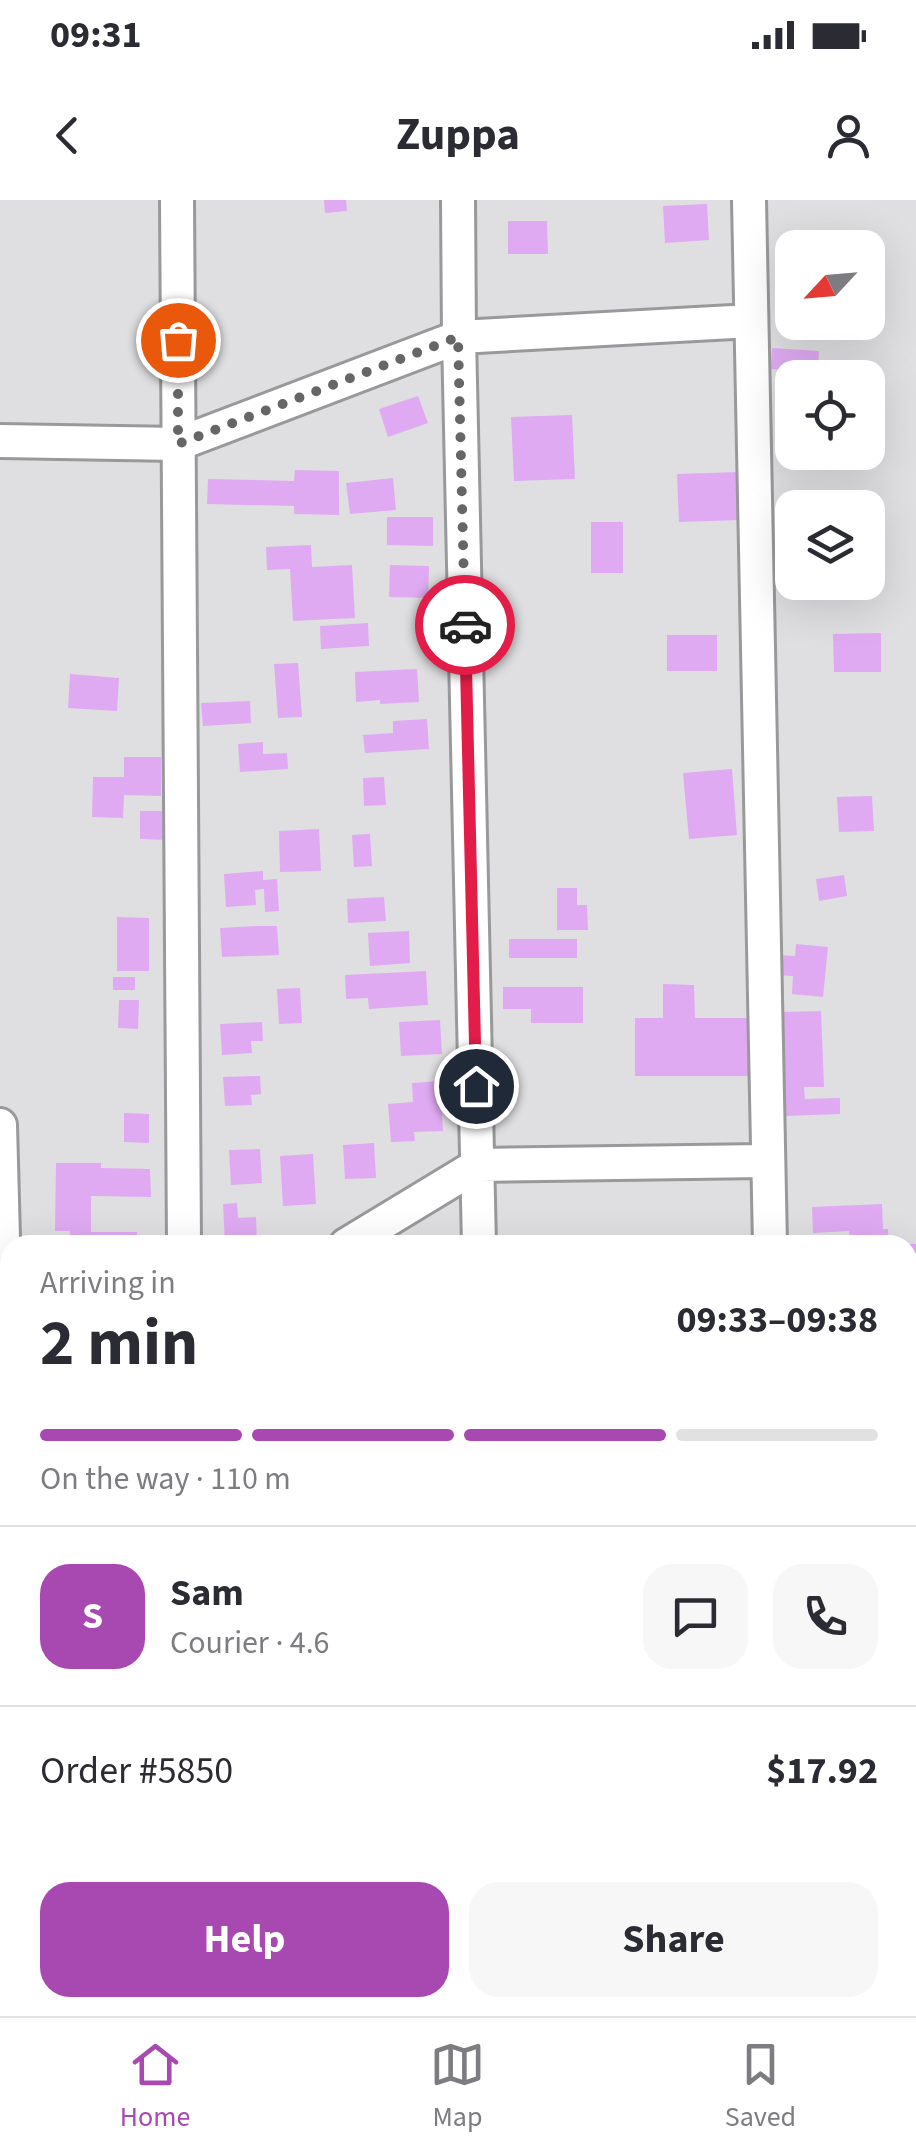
<!DOCTYPE html>
<meta charset="utf-8">
<style>
body{margin:0;font-family:"Source Sans 3",sans-serif;background:#f7f7f7;color:#2b2b33;height:100vh;display:flex;flex-direction:column;font-size:38px;white-space:nowrap}
*{box-sizing:border-box;margin:0}
p{font-size:32px;color:#7c7c81}
.icon{flex:none;width:55px;height:55px;fill:none;stroke:currentColor;stroke-width:2;stroke-linecap:round;stroke-linejoin:round}
.map{position:relative;flex:1;overflow:hidden}
.details{position:absolute;left:0px;top:1035px;width:918px;height:782px;display:flex;flex-direction:column;background:#fff;border-radius:30px 30px 0 0;box-shadow:0 10px 40px #0002}
.details>*{flex:none}
.needle{width:65px;rotate:244deg}
.controls{position:absolute;left:775px;top:30px;display:grid;gap:20px}
.controls a{display:grid;place-items:center;width:110px;height:110px;border-radius:20px;background:#fff;box-shadow:0 10px 40px #0002;font-size:50px}
.pin{position:absolute;display:grid;place-items:center;width:85px;height:85px;color:#fff;margin:-42px;border:5px solid #fff;border-radius:50%;box-shadow:0 2px 10px #0007}
.courier{position:absolute;display:grid;place-items:center;width:100px;height:100px;margin:-50px;border:8px solid #e11d48;border-radius:50%;background:#fff;color:#222;box-shadow:0 2px 12px #0007}
.overview em{font-style:normal;font-weight:700}
.overview div{display:flex;flex-direction:column-reverse}
.overview{display:flex;align-items:center;justify-content:space-between;height:170px;padding:0 40px}
h1{font-size:65px;font-weight:700;line-height:75px}
.bar{display:grid;grid-template-columns:repeat(4,1fr);gap:15px 10px;align-content:center;height:120px;padding:0 40px}
.bar i{height:12px;border-radius:8px;background:#e1e1e2}
.bar .active{background:#a849b1}
.bar p{grid-column:span 4}
.line{display:flex;align-items:center;gap:25px;padding:0 40px;border-top:2px solid #e1e1e2}
.line div{flex:1}
.round{display:grid;place-items:center;flex:none;width:105px;height:105px;border-radius:30px;background:#f7f7f7}
.primary-button{display:flex;gap:20px;margin-top:auto;padding:20px 40px}
.primary-button a{flex:1;height:115px;border-radius:30px;background:#a849b1;color:#fff;font-size:40px;font-weight:700;line-height:115px;text-align:center}
.primary-button a+a{background:#f7f7f7;color:#2b2b33}
.status{display:flex;justify-content:space-between;align-items:center;height:70px;padding:0 50px;background:#fff;direction:ltr}
.status svg{height:28px;fill:currentColor}
header{display:flex;justify-content:space-between;align-items:center;height:130px;padding:0 40px;background:#fff;font-size:45px;font-weight:700}
.tab-bar{display:flex;justify-content:space-around;align-items:center;height:140px;border-top:2px solid #e1e1e2;background:#fff;font-size:28px;color:#7c7c81}
.tab-bar a{display:grid;justify-items:center;gap:5px}
.tab-bar .active{color:#a849b1}
.map>svg:first-child{display:block}
.building{fill:#dfaaf2}
.lines{fill:none;stroke-linecap:round;stroke-linejoin:round}
.minor-casing{stroke:#98999a;stroke-width:38}
.minor{stroke:#fff;stroke-width:32}
.done{stroke:#666667;stroke-width:10;stroke-dasharray:0 18}
.route{stroke:#e11d48;stroke-width:12}
</style>
<div class="status"><b>09:31</b><svg viewBox="0 0 49 12"><path d="M0 12V9h3v3zM5 12V6h3v6zM10 12V3h3v9zM15 12V0h3v12zM26 1h20v11H26zM47 4h2v5h-2z"/></svg></div>
<header><svg class="icon" aria-label="back" viewBox="0 0 24 24"><path d="M15 5l-7 7 7 7"/></svg>Zuppa<svg class="icon" aria-label="person" viewBox="0 0 24 24"><circle cx="12" cy="8" r="4"/><path d="M4 21q1-7 8-7t8 7"/></svg></header>
<div class="map">
<svg width="916" height="1816" viewBox="0 0 916 1816">
<rect width="100%" height="100%" fill="#dfdfe1"/>
<path class="building" d="M324 0H346L347 11 325 13Z
M707 4 709 40 665 43 663 6Z
M508 21H547L548 54H508Z
M772 148 819 151 818 172 771 169Z
M418 196 428 223 388 237 379 209Z
M572 215 575 279 514 281 511 217Z
M295 270 339 271V315L294 314V306L207 304 208 279 294 281Z
M739 272 741 320 679 322 677 274Z
M393 278 396 310 350 314 346 283Z
M387 317H433V346L387 345Z
M591 322H623V373H591Z
M311 345 312 367 352 365 355 418 293 421 290 369 267 370 266 347Z
M390 365 429 366 428 398 389 397Z
M368 423 369 446 321 449 320 426Z
M881 433V472H834L833 434Z
M667 435H717V471H667Z
M298 463 302 517 278 518 274 464Z
M417 469 419 502 380 504V500L356 502 355 472Z
M70 474 119 478 117 511 68 508Z
M250 501 251 523 203 526 201 503Z
M427 519 429 549 365 553 363 535 393 533V521Z
M263 542V554L287 553 288 569 240 572 238 544Z
M124 557H161V596L124 595 123 618 92 617 93 577H124Z
M732 569 737 635 689 639 683 573Z
M384 577 386 605 364 606 363 578Z
M872 596 874 631 839 632 837 597Z
M140 611H170L169 640 140 639Z
M319 629 321 671 280 672 279 631Z
M370 634 372 666 354 667 352 635Z
M263 671V680L277 679 279 711 265 712 264 689 255 690 256 705 226 707 224 674Z
M844 675 847 696 819 701 816 679Z
M557 688H577V705H587L588 730H557Z
M384 697 386 721 348 723 347 699Z
M117 717 149 718V771H117Z
M258 726H277L279 755 222 757 220 728Z
M409 731 410 763 370 766 368 733Z
M509 739H577V758H509Z
M796 744 828 747 823 797 792 794 793 776 777 775 779 755 795 756Z
M426 771 428 805 369 809 368 798 346 799 345 775Z
M113 777H135V790H113Z
M663 784 694 785 695 818H748V876H635V818H663Z
M503 787H583V823H531V809H503Z
M300 788 302 823 279 824 277 789Z
M119 800H139L138 829 118 828Z
M821 811 824 887H804L805 899 840 898V914L786 916 782 812Z
M440 820 442 854 401 856 399 822Z
M262 822 263 841H251L252 853 222 855 220 824Z
M260 876 261 894 251 895 252 905 225 906 223 877Z
M440 881 443 931 414 932 415 941 391 942 388 904 413 902 412 883Z
M124 913 149 914V943L124 942Z
M374 943 376 978 345 979 343 945Z
M260 949 262 983 231 985 229 950Z
M313 954 316 1004 283 1006 280 956Z
M56 963H101V968L150 969 151 997 91 996V1032H137V1045H70V1031H55Z
M237 1003 238 1018 256 1017 257 1044 225 1045 223 1004Z
M882 1004 883 1029H888L889 1045H850L849 1031 813 1033 812 1007Z
M908 1044H916V1096L908 1097Z
M908 1101H916V1179H908Z
M908 1265H916V1294L908 1293Z
M908 1311H916V1346H908Z
M908 1367H913L912 1406H908Z
M77 1808H105L106 1816H78Z
M796 1808H833L834 1814 796 1816Z"/>
<g class="lines">
<g class="minor-casing">
<path id="minor" d="M177 0 184 1045
M458 0 459 137 479 1045
M749 0 770 1045
M0 241 178 244 459 137 751 121
M0 925 10 1302
M346 1045 478 965 768 961
M908 1212 916 1211
M908 1451H916
M0 1749 10 1750
M908 1757H916
M189 1808V1816
M783 1808V1816
M493 1816V1808"/>
</g>
<use href="#minor" class="minor"/>
</g>
<g class="lines">
<path class="done" d="M178 140V244L458 137 465 425"/>
<path class="route" d="M465 425 476 886"/>
</g>
</svg>
<div class="controls">
<a><svg class="needle" viewBox="-14 -14 28 28"><path d="M0-13l5 13h-10z" fill="#e53935"/><path d="M0 13l5-13h-10z" fill="#7c7c81"/></svg></a>
<a><svg class="icon" aria-label="locate" viewBox="0 0 24 24"><circle cx="12" cy="12" r="6"/><path d="M12 2v4M12 18v4M2 12h4M18 12h4"/></svg></a>
<a><svg class="icon" aria-label="layers" viewBox="0 0 24 24"><path d="M12 4l9 5-9 5-9-5zM3 14l9 5 9-5"/></svg></a>
</div>
<div class="pin" style="left:178px;top:140px;background:#ea580c"><svg class="icon" aria-label="bag" viewBox="0 0 24 24"><path d="M5 8h14l-1 12H6zM9 8a3 3 0 0 1 6 0"/></svg></div>
<div class="pin" style="left:476px;top:886px;background:#1f2937"><svg class="icon" aria-label="home" viewBox="0 0 24 24"><path d="M3 11l9-7 9 7M6 9v11h12V9"/></svg></div>
<div class="courier" style="left:465px;top:425px"><svg class="icon" aria-label="car" viewBox="0 0 24 24"><path d="M5 17H2v-5l4-1 3-4h7l3 4 3 1v5h-3M9 17h6M6 11h13"/><circle cx="7" cy="17" r="2"/><circle cx="17" cy="17" r="2"/></svg></div>
<section class="details">
<div class="overview"><div><h1>2 min</h1><p>Arriving in</p></div><em>09:33–09:38</em></div>
<div class="bar"><i class="active"></i><i class="active"></i><i class="active"></i><i></i><p>On the way · 110 m</p></div>
<div class="line" style="height:180px"><b class="round" style="background:#a849b1;color:#fff">S</b><div><b>Sam</b><p>Courier · 4.6</p></div><a class="round"><svg class="icon" aria-label="chat" viewBox="0 0 24 24"><path d="M4 5h16v11H9l-5 4z"/></svg></a><a class="round"><svg class="icon" aria-label="phone" viewBox="0 0 24 24"><path d="M5 4h4l2 5-3 2q2 4 5 5l2-3 5 2v4C11 20 4 13 5 4z"/></svg></a></div>
<div class="line" style="height:130px"><div>Order #5850</div><b>$17.92</b></div>
<div class="primary-button"><a>Help</a><a>Share</a></div>
</section>
</div>
<nav class="tab-bar">
<a class="active"><svg class="icon" aria-label="home" viewBox="0 0 24 24"><path d="M3 11l9-7 9 7M6 9v11h12V9"/></svg>Home</a>
<a><svg class="icon" aria-label="map" viewBox="0 0 24 24"><path d="M3 6l6-2 6 2 6-2v14l-6 2-6-2-6 2zM9 4v14M15 6v14"/></svg>Map</a>
<a><svg class="icon" aria-label="saved" viewBox="0 0 24 24"><path d="M7 4h10v16l-5-4-5 4z"/></svg>Saved</a>
</nav>
